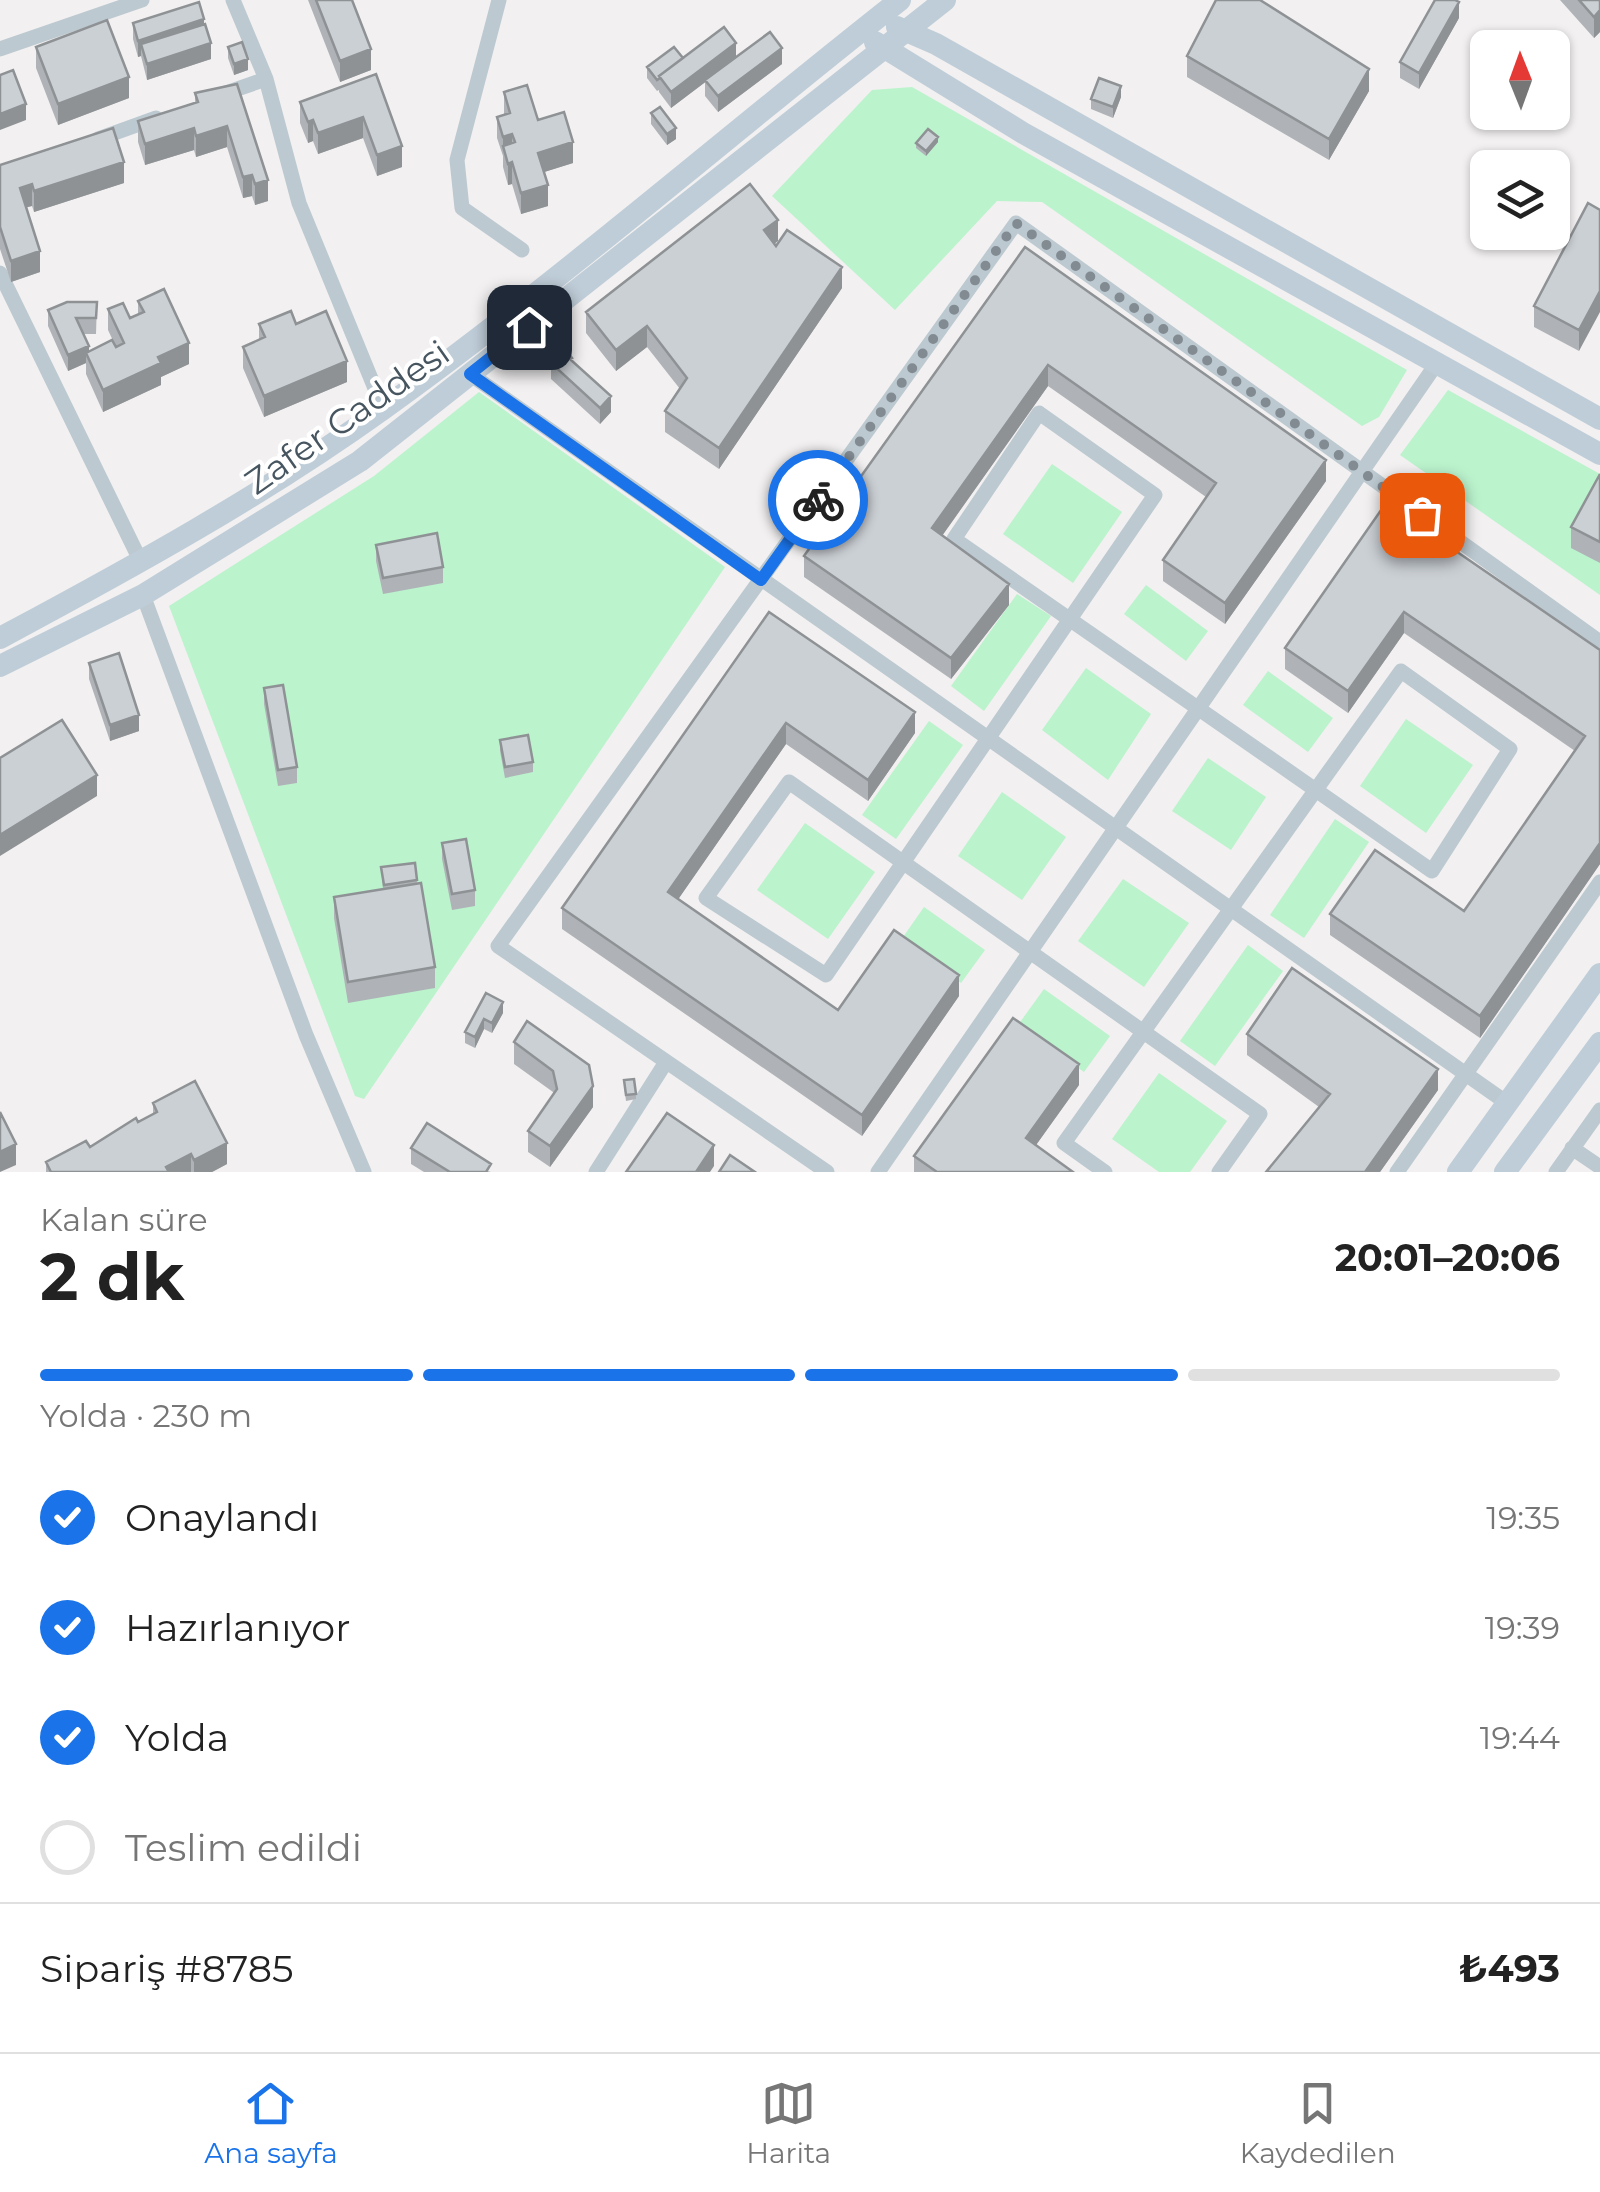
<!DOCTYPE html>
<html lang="tr">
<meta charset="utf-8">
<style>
body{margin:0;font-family:Montserrat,sans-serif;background:#f2f2f2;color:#222;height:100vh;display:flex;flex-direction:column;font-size:38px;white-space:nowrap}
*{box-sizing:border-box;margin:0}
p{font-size:32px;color:#767676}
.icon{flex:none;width:55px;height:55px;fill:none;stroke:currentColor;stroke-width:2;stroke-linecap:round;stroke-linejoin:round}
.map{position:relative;height:1172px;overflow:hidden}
.side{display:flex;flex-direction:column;background:#fff;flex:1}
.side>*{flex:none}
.needle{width:65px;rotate:359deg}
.buttons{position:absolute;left:1470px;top:30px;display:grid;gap:20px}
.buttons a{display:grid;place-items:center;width:100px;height:100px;border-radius:15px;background:#fff;box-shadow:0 2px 8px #0004;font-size:50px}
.pin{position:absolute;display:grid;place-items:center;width:85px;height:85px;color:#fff;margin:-42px;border-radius:20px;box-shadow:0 5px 15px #0006}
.courier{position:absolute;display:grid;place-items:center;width:100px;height:100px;margin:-50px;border:8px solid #1a73e8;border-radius:50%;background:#fff;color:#222;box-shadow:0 2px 12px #0007}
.headline em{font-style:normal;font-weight:700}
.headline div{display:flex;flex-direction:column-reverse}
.headline{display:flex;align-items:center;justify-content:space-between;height:170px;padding:0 40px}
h1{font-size:65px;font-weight:700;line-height:75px}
.bar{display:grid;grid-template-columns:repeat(4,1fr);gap:15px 10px;align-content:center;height:120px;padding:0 40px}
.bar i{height:12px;border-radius:8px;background:#e0e0e0}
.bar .active{background:#1a73e8}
.bar p{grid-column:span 4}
.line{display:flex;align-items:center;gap:25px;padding:0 40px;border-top:2px solid #e0e0e0}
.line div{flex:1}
ol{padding:0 40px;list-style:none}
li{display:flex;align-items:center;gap:30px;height:110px}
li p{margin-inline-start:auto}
li .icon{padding:10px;border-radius:50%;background:#1a73e8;color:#fff;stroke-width:4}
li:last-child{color:#767676}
li i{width:55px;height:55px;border:5px solid #e0e0e0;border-radius:50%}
.tabs{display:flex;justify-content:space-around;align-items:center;height:140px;border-top:2px solid #e0e0e0;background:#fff;font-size:28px;color:#767676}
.tabs a{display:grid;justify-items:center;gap:5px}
.tabs .active{color:#1a73e8}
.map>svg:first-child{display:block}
.green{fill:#bbf3cd}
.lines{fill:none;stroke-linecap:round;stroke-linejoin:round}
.street{stroke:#bcc9d0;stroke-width:15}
.secondary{stroke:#bfcdd8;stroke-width:22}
.wall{fill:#afb3b7}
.shaded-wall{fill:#8e9295}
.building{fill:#cbd0d5;stroke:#8e9295;stroke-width:2.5}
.done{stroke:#828b92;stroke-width:10;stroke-dasharray:0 18}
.route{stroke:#1a73e8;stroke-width:12}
.labels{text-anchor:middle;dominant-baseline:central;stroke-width:8;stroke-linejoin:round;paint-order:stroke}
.street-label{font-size:35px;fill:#46555f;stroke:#fff}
</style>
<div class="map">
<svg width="1600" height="1172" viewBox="0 0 1600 1172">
<rect width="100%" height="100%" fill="#f2f0f0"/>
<path class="green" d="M912 87 1407 370 1379 417 1362 426 1042 202 997 201 895 310 772 196 872 90Z
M1448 390 1600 474V595L1400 455Z
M479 392 725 567 364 1099 355 1096 169 606 374 476Z
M1052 464 1122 512 1073 583 1003 534Z
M1146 585 1208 631 1186 661 1124 614Z
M1017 594 1051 616 984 711 951 686Z
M1086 668 1151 714 1108 780 1042 730Z
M1268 671 1333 718 1308 752 1243 705Z
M1406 719 1473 765 1426 833 1360 786Z
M929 721 963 745 896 839 862 815Z
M1208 758 1266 797 1231 850 1172 811Z
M1002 792 1066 837 1022 900 958 856Z
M1335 819 1369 842 1304 938 1270 915Z
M805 823 875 872 828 939 757 890Z
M1123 879 1189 923 1144 987 1078 941Z
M924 907 985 950 961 983 901 940Z
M1248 945 1283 971 1215 1066 1180 1041Z
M1044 989 1110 1036 1084 1072 1018 1025Z
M1159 1073 1227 1121 1190 1172H1159L1112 1139Z"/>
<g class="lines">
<path class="street" d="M233 0 266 79 299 203 383 408
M499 0 457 160 462 208 522 250
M0 49 142 0
M220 95 266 79
M98 139 156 118
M0 273 141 562
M470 374 1507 1103
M143 595 306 1035 364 1172
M1572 1148 1600 1167
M596 1172 666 1062
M827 1172 498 946 1016 223 1600 642
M878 1172 1437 363
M1105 1172 1064 1143C1176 986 1288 828 1401 671L1510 749 1432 871C1273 760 1114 650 954 539L1039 413 1155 495C1045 655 936 815 826 975L706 898 789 782C946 893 1103 1003 1260 1114L1219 1172
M1397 1172 1600 882
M1556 1172 1600 1110"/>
<path class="secondary" d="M897 27 936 44 1600 419
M875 42 1023 133 1600 454
M0 638C131 568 262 496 383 409 561 281 727 136 900 0
M0 666 143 595 360 461 945 0
M1458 1172 1600 974
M1505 1172 1600 1043"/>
</g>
<path class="wall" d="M308 0H352L371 70 340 82Z
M1560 0H1600V32L1594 38Z
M1459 18 1419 89 1400 78V62Z
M133 23 204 24 211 59 147 80 141 56 138 57 133 39Z
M36 47 129 98 58 125 36 68Z
M228 47 248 70 234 75 228 58Z
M1187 56 1369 91 1329 160 1187 77Z
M683 58H736L782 64 718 112 705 96V82L671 108 659 92V90L657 91 647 78V67Z
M376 74 402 167 377 176 363 138 318 154 313 141 308 143 300 123V102Z
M237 84 268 201 255 205 252 196 243 198 227 147 196 157 194 150 145 165 138 142V121L195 103V93Z
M504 92 538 120 573 163 544 172 548 206 521 214 512 184 508 185 503 167V156L497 138V117L504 114Z
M1121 97 1113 118 1091 109V99Z
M651 113 676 139 667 145 651 124Z
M938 142 926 156 916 148V143Z
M0 165 124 183 34 212 32 206 26 207 40 272 11 282 0 249Z
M1588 203 1579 351 1534 327V306Z
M778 241 774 243 776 246 842 288 719 469 665 432V411L680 389 647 347 616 371 586 333V312Z
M1025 247 1326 481 1225 624 1163 581V560L1206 497 1048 386 942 536 1009 605 951 679 804 577V556Z
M138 301 189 364 161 377V385L103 412 86 374V363L68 371 48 326V310L97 302 96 334H83L89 351 116 347 108 330V309L130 318 138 315Z
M259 324H296L347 382 264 417 243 368V347L259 340Z
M558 351 572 360 611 412 600 424 551 379V363L558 355Z
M1600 474V563L1571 548V527Z
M1386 503 1600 650V864L1480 1038 1330 935V914L1464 911 1575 751 1404 633 1348 713 1285 669V648Z
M376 545 443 567V583L383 594 376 561Z
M769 612 915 733 868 801 786 744 678 899 838 1010 959 996 862 1136 562 929V908Z
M89 663 139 731 110 741 89 679Z
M264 688 297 767V783L278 786 264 704Z
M500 740 533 762V772L505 778 500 751Z
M442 843 475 890V906L452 910 442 859Z
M415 863 417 883 435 967V988L348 1003 334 918V897L383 889 381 867Z
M503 1002V1013L492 1033 484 1029 475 1048 465 1043V1032Z
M527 1021 593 1107 550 1167 528 1152V1131L553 1094V1092L514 1064V1042Z
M1247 1034 1438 1090 1380 1172H1266L1319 1107 1247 1055Z
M624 1085 636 1094V1099L626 1101Z
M1079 1085 1036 1145 1073 1172H914V1156Z
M153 1103 227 1164 212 1172H46V1162L90 1147 153 1114Z
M411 1148 491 1172H424L411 1164Z"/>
<path class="shaded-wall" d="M1459 2V18L1419 89V73Z
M1600 10V32L1594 38V17Z
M204 19V35L141 44V56L138 57V41Z
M211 43V59L147 80V64Z
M736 43V59L671 108V92Z
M782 48V64L718 112V96Z
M371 49V70L340 82V61Z
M248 59V70L234 75V64Z
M1369 69V91L1329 160V139Z
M129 77V98L58 125V104Z
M1121 86V97L1113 118V107Z
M26 104V120L0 130V114Z
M363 117V138L318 154V133Z
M313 120V141L308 143V122Z
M227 126V147L196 157V136Z
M194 128V150L145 165V144Z
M676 128V139L667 145V134Z
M512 134V155L503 147V137Z
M938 137V142L926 156V151Z
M573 142V163L538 174V153Z
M402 146V167L377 176V155Z
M124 162V183L34 212V191Z
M512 162V184L508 185V164Z
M252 175V196L243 198V177Z
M268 180V201L255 205V184Z
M32 184V206L20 209V188Z
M548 185V206L521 214V193Z
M778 220V241L764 252V230Z
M40 251V272L11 282V261Z
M842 267V288L719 469V448Z
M1600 291V312L1579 351V330Z
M647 326V347L616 371V350Z
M189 343V364L161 377V385L103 412V390L158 357Z
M89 346V359L86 353V363L68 371V355Z
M347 361V382L264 417V396Z
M1048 365V386L932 550V528Z
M611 396V412L600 424V408Z
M1326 460V481L1225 624V603Z
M1009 584V605L951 679V658Z
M1404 612V633L1348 713V691Z
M915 712V733L868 801V780Z
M139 715V731L110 741V725Z
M786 723V744L668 914V892Z
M97 775V796L0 856V835Z
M1600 843V864L1480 1038V1016Z
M959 975V996L862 1136V1115Z
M503 1002V1013L492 1033V1023Z
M484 1019V1029L475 1048V1037Z
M1079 1064V1085L1026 1159V1138Z
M1438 1069V1090L1380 1172H1365Z
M593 1086V1107L550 1167V1146Z
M227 1143V1164L212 1172H194V1160Z
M16 1144V1165L0 1172V1152Z
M714 1145V1166L710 1172H696Z
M191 1154V1172H166V1167Z"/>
<path class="building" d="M316 0H352L371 49 340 61Z
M1216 0H1260L1369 69 1329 139 1187 56Z
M1435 0H1455L1459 2 1419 73 1400 62Z
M1579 0H1600V10L1594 17Z
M199 2 204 19 138 41 133 23Z
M107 20 129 77 58 104 36 47Z
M205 24 211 43 147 64 141 44Z
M724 27 736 43 671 92 659 76Z
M770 32 782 48 718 96 705 80Z
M242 42 248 59 234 64 228 47Z
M674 47 683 58 659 76 660 78 657 80 647 67Z
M13 70 26 104 0 114V75Z
M376 74 402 146 377 155 363 117 318 133 313 120 308 122 300 102Z
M1099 78 1121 86 1113 107 1091 99Z
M237 84 268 180 255 184 252 175 243 177 227 126 196 136 194 128 145 144 138 121 198 102 195 93Z
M527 85 538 120 564 112 573 142 538 153 548 185 521 193 512 162 508 164 503 146 515 142 512 134 503 137 497 117 510 113 504 92Z
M660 107 676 128 667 134 651 113Z
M113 128 124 162 34 191 32 184 20 188 40 251 11 261 0 227V165Z
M928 129 938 137 926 151 916 143Z
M750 184 778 220 764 230 776 246 787 230 842 267 719 448 665 411 687 378 647 326 616 350 586 312Z
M1588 203 1600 210V291L1579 330 1534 306Z
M1025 247 1326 460 1225 603 1163 560 1216 483 1048 365 932 528 1009 584 951 658 804 556Z
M164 289 189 343 158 357 161 363 103 390 86 353 112 340 116 347 124 343 108 309 123 303 130 318 144 312 138 301Z
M67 302H97L96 318H76L89 346 68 355 48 310Z
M291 311 296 324 326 311 347 361 264 396 243 347 265 337 259 324Z
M564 347 572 358 570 359 561 351 559 354 558 351Z
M561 351 611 396 600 408 551 363Z
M1600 474V542L1571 527Z
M1386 503 1600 650V843L1480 1016 1330 914 1375 850 1464 911 1585 736 1404 612 1348 691 1285 648Z
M437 533 443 567 383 578 376 545Z
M769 612 915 712 868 780 786 723 668 892 838 1010 894 930 959 975 862 1115 562 908Z
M119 653 139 715 110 725 89 663Z
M283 685 297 767 278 770 264 688Z
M62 720 97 775 0 835V758Z
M528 735 533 762 505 767 500 740Z
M466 839 475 890 452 894 442 843Z
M415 863 417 880 384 885 381 867Z
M421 883 435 967 348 982 334 897Z
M1292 968 1438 1069 1365 1172H1266L1330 1094 1247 1034Z
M486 993 503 1002 492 1023 484 1019 475 1037 465 1032Z
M1013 1018 1079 1064 1026 1138 1073 1172H937L914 1156Z
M527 1021 589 1065 593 1086 550 1146 528 1131 557 1089 553 1071 514 1042Z
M634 1079 636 1094 626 1095 624 1080Z
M195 1081 227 1143 194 1160 191 1154 166 1167 169 1172H51L46 1162 86 1141 90 1147 136 1118 138 1122 157 1112 153 1103Z
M0 1112 16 1144 0 1152Z
M667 1113 714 1145 696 1172H626Z
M427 1123 491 1164 486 1172H450L411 1148Z
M730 1155 755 1172H719Z"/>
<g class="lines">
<path class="done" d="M818 500 1016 223 1422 515"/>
<path class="route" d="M529 327 470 374 761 580 818 500"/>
</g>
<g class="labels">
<g class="street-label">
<text transform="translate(347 417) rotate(-35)">Zafer Caddesi</text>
</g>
</g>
</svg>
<div class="buttons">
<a><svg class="needle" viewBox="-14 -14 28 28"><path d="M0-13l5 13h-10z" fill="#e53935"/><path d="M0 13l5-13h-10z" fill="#767676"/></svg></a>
<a><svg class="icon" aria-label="layers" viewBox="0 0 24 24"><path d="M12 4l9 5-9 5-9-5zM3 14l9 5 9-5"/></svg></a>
</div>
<div class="pin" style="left:1422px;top:515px;background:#ea580c"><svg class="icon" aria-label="bag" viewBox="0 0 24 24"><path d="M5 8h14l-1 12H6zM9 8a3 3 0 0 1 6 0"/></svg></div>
<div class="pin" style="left:529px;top:327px;background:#1f2937"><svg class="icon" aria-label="home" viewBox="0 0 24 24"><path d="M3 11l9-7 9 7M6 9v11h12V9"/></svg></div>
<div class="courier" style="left:818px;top:500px"><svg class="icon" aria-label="bike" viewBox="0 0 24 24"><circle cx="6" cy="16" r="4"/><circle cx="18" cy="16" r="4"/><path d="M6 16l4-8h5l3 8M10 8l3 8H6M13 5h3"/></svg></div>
</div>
<section class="side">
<div class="headline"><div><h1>2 dk</h1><p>Kalan süre</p></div><em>20:01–20:06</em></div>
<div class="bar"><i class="active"></i><i class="active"></i><i class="active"></i><i></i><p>Yolda · 230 m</p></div>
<ol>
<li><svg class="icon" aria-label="check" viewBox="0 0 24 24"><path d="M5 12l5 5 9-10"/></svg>Onaylandı<p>19:35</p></li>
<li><svg class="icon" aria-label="check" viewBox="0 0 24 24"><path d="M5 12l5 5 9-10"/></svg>Hazırlanıyor<p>19:39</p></li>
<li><svg class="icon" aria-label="check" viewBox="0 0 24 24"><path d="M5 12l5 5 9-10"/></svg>Yolda<p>19:44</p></li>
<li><i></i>Teslim edildi</li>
</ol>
<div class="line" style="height:130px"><div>Sipariş #8785</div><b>₺493</b></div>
</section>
<nav class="tabs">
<a class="active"><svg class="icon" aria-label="home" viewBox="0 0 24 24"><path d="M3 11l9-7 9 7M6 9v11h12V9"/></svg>Ana sayfa</a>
<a><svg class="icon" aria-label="map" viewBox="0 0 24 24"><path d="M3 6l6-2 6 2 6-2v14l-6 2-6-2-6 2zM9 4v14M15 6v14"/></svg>Harita</a>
<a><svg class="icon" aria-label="saved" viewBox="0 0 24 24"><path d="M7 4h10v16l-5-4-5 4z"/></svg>Kaydedilen</a>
</nav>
